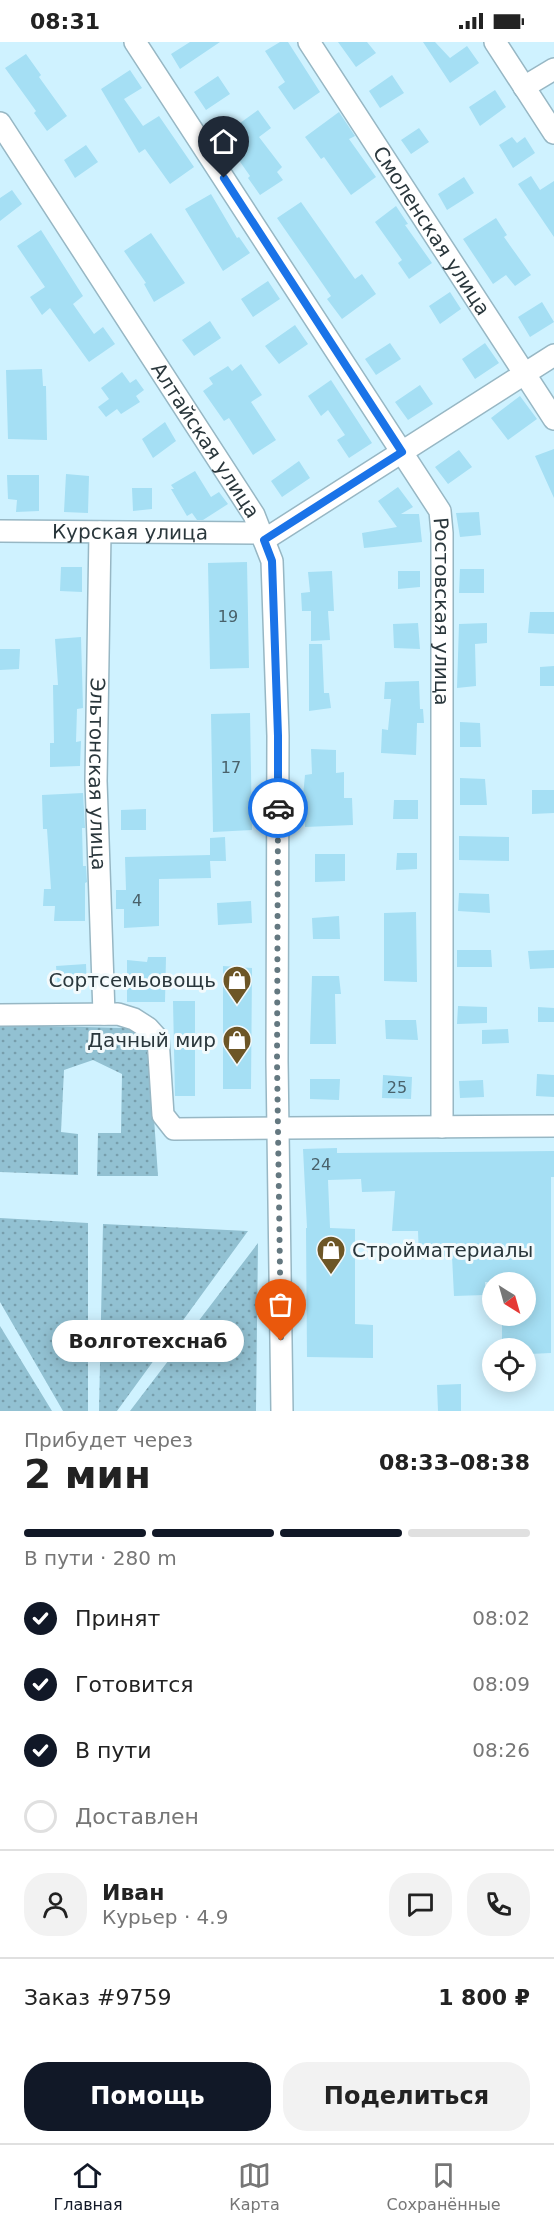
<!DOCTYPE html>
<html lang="ru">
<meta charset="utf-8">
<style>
body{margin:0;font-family:"DejaVu Sans",sans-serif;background:#f2f2f2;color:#222;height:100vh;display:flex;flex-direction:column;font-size:22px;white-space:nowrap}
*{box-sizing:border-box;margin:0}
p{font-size:20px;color:#767676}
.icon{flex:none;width:33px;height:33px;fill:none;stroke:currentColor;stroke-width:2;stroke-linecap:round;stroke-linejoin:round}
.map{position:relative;height:1369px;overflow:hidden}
.details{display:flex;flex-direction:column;background:#fff;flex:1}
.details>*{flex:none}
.needle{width:39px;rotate:143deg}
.tools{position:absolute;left:482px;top:1230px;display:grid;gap:12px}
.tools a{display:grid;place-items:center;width:54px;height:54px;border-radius:50%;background:#fff;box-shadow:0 3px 15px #0003;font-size:30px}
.pin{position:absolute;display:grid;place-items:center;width:51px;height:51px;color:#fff;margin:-62px -26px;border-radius:50% 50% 50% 0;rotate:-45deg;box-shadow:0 0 6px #0007}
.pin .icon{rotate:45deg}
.courier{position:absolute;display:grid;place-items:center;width:60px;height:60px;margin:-30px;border:4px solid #1a73e8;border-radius:50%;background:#fff;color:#222;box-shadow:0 2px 8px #0007}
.bubble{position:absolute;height:42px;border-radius:21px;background:#fff;box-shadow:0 3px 15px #0003;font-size:20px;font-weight:800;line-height:42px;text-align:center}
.head em{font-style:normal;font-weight:800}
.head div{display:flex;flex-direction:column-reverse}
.head{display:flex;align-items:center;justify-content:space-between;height:102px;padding:0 24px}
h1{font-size:39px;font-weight:800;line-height:45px}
.bar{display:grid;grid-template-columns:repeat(4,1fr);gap:9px 6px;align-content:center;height:72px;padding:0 24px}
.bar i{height:8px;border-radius:4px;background:#e0e0e0}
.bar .active{background:#111827}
.bar p{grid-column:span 4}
.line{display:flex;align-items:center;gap:15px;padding:0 24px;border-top:2px solid #e0e0e0}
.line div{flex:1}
.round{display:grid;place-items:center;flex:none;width:63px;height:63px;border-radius:24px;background:#f2f2f2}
ol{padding:0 24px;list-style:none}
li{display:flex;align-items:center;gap:18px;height:66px}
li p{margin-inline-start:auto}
li .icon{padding:6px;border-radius:50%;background:#111827;color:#fff;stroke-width:4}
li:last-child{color:#767676}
li i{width:33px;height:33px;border:3px solid #e0e0e0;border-radius:50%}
.button{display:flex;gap:12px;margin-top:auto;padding:12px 24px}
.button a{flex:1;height:69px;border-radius:24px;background:#111827;color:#fff;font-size:24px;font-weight:800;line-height:69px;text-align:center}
.button a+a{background:#f2f2f2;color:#222}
.status{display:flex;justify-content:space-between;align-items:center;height:42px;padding:0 30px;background:#fff;direction:ltr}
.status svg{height:16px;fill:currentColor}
.dock{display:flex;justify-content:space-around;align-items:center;height:84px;border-top:2px solid #e0e0e0;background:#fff;font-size:16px;color:#767676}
.dock a{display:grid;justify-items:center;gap:3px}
.dock .active{color:#111827}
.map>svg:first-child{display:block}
.park{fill:url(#park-dots)}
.building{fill:#a5dff4}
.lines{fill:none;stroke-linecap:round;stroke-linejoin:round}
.minor-casing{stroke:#97b7c4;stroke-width:24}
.minor{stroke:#fff;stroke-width:21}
.done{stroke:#647880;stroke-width:6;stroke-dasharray:0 10.8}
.route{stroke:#1a73e8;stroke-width:8}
.labels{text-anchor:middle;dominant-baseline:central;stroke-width:6;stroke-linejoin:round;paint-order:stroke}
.number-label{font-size:16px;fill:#49616a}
.street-label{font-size:20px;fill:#2a373c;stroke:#f3fafc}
.poi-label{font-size:20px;fill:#2a373c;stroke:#f3fafc;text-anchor:end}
</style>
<div class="status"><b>08:31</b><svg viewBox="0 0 49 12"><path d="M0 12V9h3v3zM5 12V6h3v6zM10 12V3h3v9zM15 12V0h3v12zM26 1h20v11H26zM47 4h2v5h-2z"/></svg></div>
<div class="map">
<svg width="554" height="1369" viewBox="0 0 554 1369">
<defs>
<pattern id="park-dots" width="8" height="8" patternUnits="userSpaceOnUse" patternTransform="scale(1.5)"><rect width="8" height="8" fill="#92c1d2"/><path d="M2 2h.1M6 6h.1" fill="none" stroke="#779eac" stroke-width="1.8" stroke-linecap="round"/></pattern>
</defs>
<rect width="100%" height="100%" fill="#cff2ff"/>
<path class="park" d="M0 983 127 986 143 994 150 1018 158 1134H97L98 1091H121L122 1032 93 1018 64 1028 61 1090 78 1092V1133L0 1130Z
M0 1176 88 1181V1369H63L0 1260Z
M103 1182 248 1189 117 1369H99Z
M258 1201 256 1369H130Z
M0 1284 52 1369H0Z"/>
<path class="building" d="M190 0H220L180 27 171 12Z
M280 0H288L320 50 294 68 278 45 285 40 265 9Z
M338 0H367L376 11 356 25Z
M423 0H435L450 16 467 4 479 21 450 41Z
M26 12 41 33 39 35 67 74 47 89 34 71 36 69 5 26Z
M130 28 142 46 124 57 143 84 159 74 194 125 170 142 145 107 139 111 101 47Z
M392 33 404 51 380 66 369 49Z
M218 34 230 52 206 68 194 50Z
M495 48 506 65 480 84 469 65Z
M258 68 271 86 259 95 282 125 277 130 283 138 260 153 248 136 250 134 222 94Z
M339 70 355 94 349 97 376 135 351 153 324 115 321 117 305 95Z
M419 86 429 100 411 112 401 98Z
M512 95 517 101 525 95 535 111 513 126 499 103Z
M86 103 98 120 75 136 64 118Z
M531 134 540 148 554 139V195L518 142Z
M464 135 474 151 447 168 438 152Z
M12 148 22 162 0 179V156Z
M211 152 237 196 239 195 250 211 223 229 185 167Z
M301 160 355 237 362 232 376 252 342 277 327 257 331 254 277 176Z
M396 164 408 182 405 183 432 221 409 237 398 221 402 218 375 180Z
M496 176 507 193 504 195 531 233 515 244 506 233 493 242 463 197Z
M41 188 83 254 73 262 94 292 103 285 115 302 89 320 50 266 42 273 30 255 45 245 17 204Z
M151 191 185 241 154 260 144 242 146 241 124 209Z
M268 239 280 257 253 275 241 257Z
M450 250 461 267 440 282 429 264Z
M542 260 554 280 530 295 518 275Z
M210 279 221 296 194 314 182 298Z
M295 283 308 302 279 322 265 304Z
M390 301 401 317 376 333 365 317Z
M485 301 499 321 475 337 462 317Z
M241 322 262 353 251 360 276 398 253 413 229 376 224 379 203 349 213 342 209 336 228 324 232 329Z
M42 327 43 344H46L47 398 8 397 6 328Z
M122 330 130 341 136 337 144 348 136 354 140 360 121 372 117 367 106 375 98 365 109 357 101 346Z
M331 338 372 401 349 416 337 398 345 393 328 368 321 374 308 354Z
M420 343 433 362 408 378 395 360Z
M520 354 537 377 508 398 491 376Z
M165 380 176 399 153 416 142 397Z
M554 407V456L535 414Z
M459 408 472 425 448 442 435 425Z
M299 419 310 436 282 455 271 439Z
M195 429 211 455 219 450 228 462 203 478H197L192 471 187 474 171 447H174L171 443Z
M66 432 89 434 88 471 64 470Z
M7 433H39V469L16 470 17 458 8 457Z
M398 445 413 465 401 472H419L422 500 364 506 362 491 397 485 378 459Z
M132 446H152V467L133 469Z
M479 470 481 493 460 495 456 471Z
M247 520 249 626 210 627 208 521Z
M61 525H82V550L60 549Z
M460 527H484V551H459Z
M332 529 334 569H328L330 598 311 599V569H302L301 551 310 550 308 530Z
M398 529H420V545L398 547Z
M530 570H554V592L528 591Z
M418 581 420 607 394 606 393 582Z
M487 581V601L475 602 476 644 457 646 459 582Z
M81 595 83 666 77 667 76 700 81 699 80 724 50 725V701H54L53 643H58L55 597Z
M309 602H322L324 651H329L331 666 309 669Z
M0 607H20L19 627 0 628Z
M554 624V644H540V625Z
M419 639 420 667H423L424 681H417L416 713 381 711 382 687 388 688 391 657H384L385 640Z
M250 671 252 788 213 790 211 672Z
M460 680 480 681 481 705H460Z
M311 707 336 708V731L344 730V756H352L353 783 305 785 303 754 305 733 312 732Z
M460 736 485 737 487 763H460Z
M532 748H554V771L532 772Z
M83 751 85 786H82L83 824H86L87 840 85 841V879H54L55 864H43L44 847H51L47 787H43L42 753Z
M394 758H418V777H393Z
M146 767V788H121V768Z
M459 794 509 795V819L459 818Z
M225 795 226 819H210L211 836 159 837V884L124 886V867H116V848H126L125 815 210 813V796Z
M397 811H417V827L396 828Z
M315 812H345V839L315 840Z
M459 851 489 852 490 871 458 869Z
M251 859 252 881 218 883 217 861Z
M416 870 417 940 384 939V871Z
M339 874 340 897H313L312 876Z
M457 908H491L492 925H457Z
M554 908V926L530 927 528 909Z
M148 915H166L165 960H127V918L147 920Z
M86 922 87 946 58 947 56 924Z
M223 924 252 926 251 1047H223Z
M312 934H339L341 952H335L336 1002H310Z
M173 959H195V1054H175Z
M458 964 487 965V981L457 982Z
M538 965 554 966V980H538Z
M385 978H416L418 998 386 997Z
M508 987 509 1001 482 1002V988Z
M537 1032 554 1033V1055L536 1054Z
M383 1033 412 1035 411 1057 382 1056Z
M310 1037H340L339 1058 310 1057Z
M483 1038 484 1055 460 1056 459 1039Z
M337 1106V1111L554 1109V1135H551V1311L529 1312 528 1306H502V1274H525V1240H485V1253L454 1254 452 1214 419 1216 418 1189H392L395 1149 362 1150 361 1137 328 1138 330 1186 355 1187V1282L373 1283V1316L307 1315 306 1186H307L303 1107Z
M461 1342V1369H438L437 1343Z"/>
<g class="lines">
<g class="minor-casing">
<g id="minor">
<path id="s1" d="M135 0 440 469 442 491V1085"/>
<path id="s2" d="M309 0 554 377"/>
<path d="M495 0 554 91"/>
<path d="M524 45 554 27"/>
<path id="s3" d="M0 81 254 473 272 519 278 694 277 1019 282 1369"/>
<path id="s4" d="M0 489 261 491"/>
<path id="s5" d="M100 490 96 739 104 972"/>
<path d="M264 498 554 313"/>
<path d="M0 973 118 972 134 977 148 986 158 997 163 1073 174 1087 554 1084"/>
</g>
</g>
<use href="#minor" class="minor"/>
</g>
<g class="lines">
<path class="done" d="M278 766 277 1019 281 1299"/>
<path class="route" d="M224 136 402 410 264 498 272 519 278 694V766"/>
</g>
<defs>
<g id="shop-pin" transform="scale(1.5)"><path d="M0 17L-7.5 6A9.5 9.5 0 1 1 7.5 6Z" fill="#6d5626" stroke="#f3fafc"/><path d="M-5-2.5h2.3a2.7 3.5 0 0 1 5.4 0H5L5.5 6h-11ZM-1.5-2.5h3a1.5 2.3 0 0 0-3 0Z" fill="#fff"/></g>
</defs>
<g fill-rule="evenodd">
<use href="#shop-pin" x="237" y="938"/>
<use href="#shop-pin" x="237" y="998"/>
<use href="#shop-pin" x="331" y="1208"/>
</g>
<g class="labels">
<g class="number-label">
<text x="228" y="574">19</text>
<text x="231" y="725">17</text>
<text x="137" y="858">4</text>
<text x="397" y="1045">25</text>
<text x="321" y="1122">24</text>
</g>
<g class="street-label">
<text stroke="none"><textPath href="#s2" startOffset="225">Смоленская улица</textPath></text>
<text stroke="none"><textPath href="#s3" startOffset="378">Алтайская улица</textPath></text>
<text stroke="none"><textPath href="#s4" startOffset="130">Курская улица</textPath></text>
<text stroke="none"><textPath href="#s1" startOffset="660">Ростовская улица</textPath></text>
<text stroke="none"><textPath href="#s5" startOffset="242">Эльтонская улица</textPath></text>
</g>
<g class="poi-label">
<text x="216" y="938">Сортсемьовощь</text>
<text x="216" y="998">Дачный мир</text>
<text x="352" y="1208" text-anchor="start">Стройматериалы</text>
</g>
</g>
</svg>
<div class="tools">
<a><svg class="needle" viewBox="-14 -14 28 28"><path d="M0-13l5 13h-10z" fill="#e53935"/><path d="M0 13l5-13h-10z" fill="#767676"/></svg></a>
<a><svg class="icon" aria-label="locate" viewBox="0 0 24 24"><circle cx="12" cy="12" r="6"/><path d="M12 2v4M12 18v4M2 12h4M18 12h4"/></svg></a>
</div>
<div class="pin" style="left:281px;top:1299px;background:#ea580c"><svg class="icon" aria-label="bag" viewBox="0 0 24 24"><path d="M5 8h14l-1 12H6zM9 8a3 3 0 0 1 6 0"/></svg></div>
<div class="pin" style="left:224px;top:136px;background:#1f2937"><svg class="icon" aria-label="home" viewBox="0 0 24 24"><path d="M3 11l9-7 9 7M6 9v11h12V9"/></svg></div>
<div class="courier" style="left:278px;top:766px"><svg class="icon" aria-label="car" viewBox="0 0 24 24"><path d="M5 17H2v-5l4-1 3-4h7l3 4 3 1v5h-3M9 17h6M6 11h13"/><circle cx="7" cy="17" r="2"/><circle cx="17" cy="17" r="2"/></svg></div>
<div class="bubble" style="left:52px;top:1278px;width:192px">Волготехснаб</div>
</div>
<section class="details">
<div class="head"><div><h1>2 мин</h1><p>Прибудет через</p></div><em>08:33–08:38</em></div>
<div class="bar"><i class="active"></i><i class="active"></i><i class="active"></i><i></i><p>В пути · 280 m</p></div>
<ol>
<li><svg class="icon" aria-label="check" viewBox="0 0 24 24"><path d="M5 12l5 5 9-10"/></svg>Принят<p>08:02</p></li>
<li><svg class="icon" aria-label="check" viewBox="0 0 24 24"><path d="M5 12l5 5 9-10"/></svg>Готовится<p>08:09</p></li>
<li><svg class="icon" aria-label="check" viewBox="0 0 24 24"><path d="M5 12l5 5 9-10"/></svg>В пути<p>08:26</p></li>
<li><i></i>Доставлен</li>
</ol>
<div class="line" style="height:108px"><a class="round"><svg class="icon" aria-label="person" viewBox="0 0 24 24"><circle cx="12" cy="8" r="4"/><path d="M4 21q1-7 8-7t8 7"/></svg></a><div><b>Иван</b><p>Курьер · 4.9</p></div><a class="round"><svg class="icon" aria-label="chat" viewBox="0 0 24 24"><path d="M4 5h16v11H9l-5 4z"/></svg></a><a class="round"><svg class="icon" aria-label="phone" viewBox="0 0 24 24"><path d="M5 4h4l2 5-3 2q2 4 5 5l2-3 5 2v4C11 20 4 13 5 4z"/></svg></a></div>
<div class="line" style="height:78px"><div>Заказ #9759</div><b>1 800 ₽</b></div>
<div class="button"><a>Помощь</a><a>Поделиться</a></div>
</section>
<nav class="dock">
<a class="active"><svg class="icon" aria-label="home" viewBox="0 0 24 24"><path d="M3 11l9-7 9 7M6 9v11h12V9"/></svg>Главная</a>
<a><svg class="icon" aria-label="map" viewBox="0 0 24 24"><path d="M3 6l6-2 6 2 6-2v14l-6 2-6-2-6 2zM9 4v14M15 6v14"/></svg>Карта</a>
<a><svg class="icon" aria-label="saved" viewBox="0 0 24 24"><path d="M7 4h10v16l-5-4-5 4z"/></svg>Сохранённые</a>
</nav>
